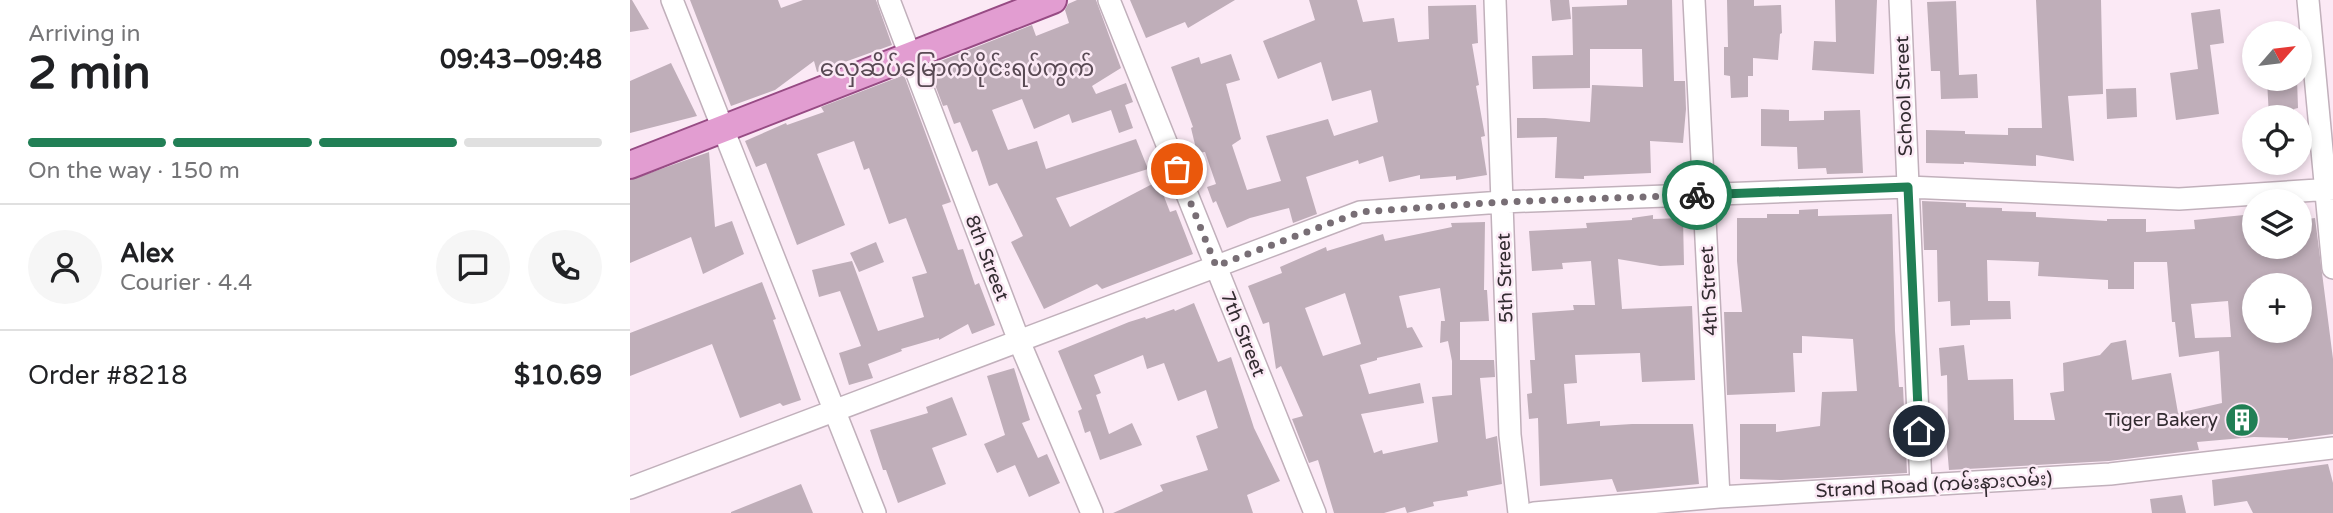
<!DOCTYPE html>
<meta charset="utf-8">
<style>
body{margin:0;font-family:"Varela Round","Noto Sans Myanmar",sans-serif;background:#f6f6f6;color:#202124;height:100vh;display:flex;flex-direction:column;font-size:26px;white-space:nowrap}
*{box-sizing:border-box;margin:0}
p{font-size:23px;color:#757577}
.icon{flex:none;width:38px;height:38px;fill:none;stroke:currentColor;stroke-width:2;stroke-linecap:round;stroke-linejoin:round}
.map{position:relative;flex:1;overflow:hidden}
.drawer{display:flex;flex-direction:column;background:#fff;width:630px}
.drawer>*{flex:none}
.needle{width:46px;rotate:62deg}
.tools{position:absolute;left:1612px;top:21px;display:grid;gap:14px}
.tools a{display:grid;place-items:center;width:70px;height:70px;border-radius:50%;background:#fff;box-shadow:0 4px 10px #0003;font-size:35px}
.pin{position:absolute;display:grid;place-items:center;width:60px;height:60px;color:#fff;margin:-30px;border:4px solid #fff;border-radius:50%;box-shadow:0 2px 7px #0007}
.courier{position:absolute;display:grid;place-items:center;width:70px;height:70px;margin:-35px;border:5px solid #217f55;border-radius:50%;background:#fff;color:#222;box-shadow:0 2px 9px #0007}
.headline em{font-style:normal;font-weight:800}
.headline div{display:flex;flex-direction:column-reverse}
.headline{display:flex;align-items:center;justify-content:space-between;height:119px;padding:0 28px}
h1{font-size:46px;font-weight:800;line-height:52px}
.bar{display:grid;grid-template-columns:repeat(4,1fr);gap:10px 7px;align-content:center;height:84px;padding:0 28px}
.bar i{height:9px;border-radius:5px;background:#e0e0e0}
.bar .current{background:#217f55}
.bar p{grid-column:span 4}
.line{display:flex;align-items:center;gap:18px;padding:0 28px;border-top:2px solid #e0e0e0}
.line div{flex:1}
.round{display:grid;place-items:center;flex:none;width:74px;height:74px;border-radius:37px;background:#f6f6f6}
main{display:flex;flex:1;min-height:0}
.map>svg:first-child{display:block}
.building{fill:#bfaeb9;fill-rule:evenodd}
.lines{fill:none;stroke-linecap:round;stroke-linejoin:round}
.minor-casing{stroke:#c1b0bb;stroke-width:24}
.major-casing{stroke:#974b84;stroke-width:30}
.minor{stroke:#fff;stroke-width:21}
.major{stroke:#e29dd1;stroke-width:26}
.done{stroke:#786e75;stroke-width:7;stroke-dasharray:0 12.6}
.route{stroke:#217f55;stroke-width:9}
.labels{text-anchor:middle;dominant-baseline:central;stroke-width:5;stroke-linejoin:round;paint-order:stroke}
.street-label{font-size:19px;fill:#322b30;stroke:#fbe9f5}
.poi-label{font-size:19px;fill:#322b30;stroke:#fbe9f5;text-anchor:end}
.quarter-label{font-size:23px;fill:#594a54;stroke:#fbe9f5}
</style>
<main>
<section class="drawer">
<div class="headline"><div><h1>2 min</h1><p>Arriving in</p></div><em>09:43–09:48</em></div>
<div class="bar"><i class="current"></i><i class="current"></i><i class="current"></i><i></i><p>On the way · 150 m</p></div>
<div class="line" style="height:126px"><a class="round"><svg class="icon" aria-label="person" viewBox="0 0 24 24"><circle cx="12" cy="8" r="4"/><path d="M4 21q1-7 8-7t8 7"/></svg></a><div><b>Alex</b><p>Courier · 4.4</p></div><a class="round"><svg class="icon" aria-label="chat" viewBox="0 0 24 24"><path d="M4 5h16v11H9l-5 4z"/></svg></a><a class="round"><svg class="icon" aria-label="phone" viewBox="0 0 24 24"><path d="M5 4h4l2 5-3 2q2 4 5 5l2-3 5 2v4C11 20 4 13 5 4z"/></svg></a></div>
<div class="line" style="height:91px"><div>Order #8218</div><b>$10.69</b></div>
</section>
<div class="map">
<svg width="1703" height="513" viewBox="0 0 1703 513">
<rect width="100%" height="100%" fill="#fbe9f5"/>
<path class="building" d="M0 0H2L19 29 0 32Z
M60 0H148L151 8 173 0H246L262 45 187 72 184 61 145 90 101 106Z
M447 0H466L491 68 462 86 466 94 496 83 503 102 495 105 503 128 489 133 481 110 442 123 439 114 404 129 392 99 362 110 378 150 407 141 416 169 506 139 518 169 426 198 440 227 528 181 540 212 546 210 563 254 472 289 467 284 414 309 381 242 393 236 367 183 359 186 347 150 342 152 330 122 324 124 317 105 313 106 298 66 402 25 406 36 439 23 435 10 438 4Z
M500 0H605L558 28 555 22 516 38Z
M679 0H727L733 22 764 18 768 42 799 39 798 6 846 5 848 43 842 44 849 85 846 86 855 136 851 137 857 175 826 180V176L790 179V175L759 182 753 156 729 164 728 160 676 177 687 214 663 223 659 208 620 218 597 228 586 201 583 203 577 187 586 184 575 152 567 153 561 128 563 127 541 67 569 57 571 64 601 54 610 80 596 84 611 139 602 145 617 190 651 181 636 136 698 119 704 136 748 122 741 90 702 101 691 62 648 79 633 41 685 20Z
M920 0H939L941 19 922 21Z
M997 0H1042L1044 81H1055L1056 109 1053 143 1020 141 1021 173 954 176V179L925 178 927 137 887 138V118H915L960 122 962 85 1013 87 1012 49H960V88L903 89 902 56 943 55 942 7 997 5Z
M1097 0H1124V6L1151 5 1152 33 1150 34 1148 60 1123 58V76H1118V97L1101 98 1100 76 1094 75V47H1098Z
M1205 0H1247L1244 74 1182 70 1184 41 1206 42Z
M1406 0H1471L1473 94 1438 96 1444 161 1406 155V166L1334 162V164L1296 163V130L1335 131V134L1378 135V128H1412Z
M1326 1 1329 75 1347 74 1348 98 1311 99 1310 71H1301L1297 2Z
M1590 9 1594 43 1580 45 1589 114 1546 120 1540 73 1568 69 1561 13Z
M41 63 67 116 0 133V81Z
M274 75 321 202 312 205 328 250 333 249 345 285 349 283 365 325 342 334 338 324 309 340V338L271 349 272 351 238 364 243 378 219 385 209 353 231 346 210 291 189 297 182 270 222 261 248 331 294 317 282 277 297 273 276 218 259 224 239 168 234 170 224 141 187 154 215 225 167 245 136 163 126 167 115 141 156 123 157 125 194 112 191 107Z
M1667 79 1668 108 1664 109 1665 117H1639L1637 80Z
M1506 88 1507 117 1477 119 1476 89Z
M1131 109 1159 110V121L1194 120V111L1230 110 1233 173 1197 174 1196 168 1168 169 1167 147 1131 146Z
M79 152 85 227 102 221 114 254 73 274 61 237 0 263V180Z
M1292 201 1336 203V207L1372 208V211L1406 212V217L1477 221V219H1516V232L1565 229 1564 220 1624 214V247H1670V220L1685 218 1703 359V434L1658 440V438L1624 437 1567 442 1569 450 1479 461 1319 470 1315 424H1318L1317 375 1311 376 1309 348 1334 345 1338 380 1383 379 1384 420H1425L1420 393 1434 391 1433 363 1470 355 1481 343 1496 340 1502 380 1541 373 1548 413 1592 403 1589 351 1549 357 1545 322H1542L1537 262H1504V289H1478V280L1408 276 1409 262 1357 260 1358 301H1380L1381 319 1340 320V325L1321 326 1320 301 1308 302 1307 250H1294ZM1624 285H1670V331H1624ZM1598 301 1601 337 1565 338 1561 304Z
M1188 209V216L1262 214 1265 331 1269 387H1273L1277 473 1152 480 1110 479V424H1146V432L1190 426 1192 392 1227 391 1223 339 1172 336V353H1163L1165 392 1097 395 1094 312H1112L1107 261V218H1137V214H1169V210Z
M1023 215V219L1053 218 1054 265 1030 266 988 259 992 309 1062 306 1065 380 1012 382 1010 353 945 355 947 383 934 384 937 424 970 421V426L1002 424H1063L1069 484 987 492 982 479 910 486 908 418 899 419 897 394 902 393 900 360H905L902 313 944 310 943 305H965L961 261 932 263 933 269 902 271 899 231 957 228 956 223 1002 220V218Z
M855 222 854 290H857L859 321 830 322V360H864L865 377 850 378 856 439 867 436 872 484 837 491 838 496 803 502 804 506 777 513 775 507 754 513H704L688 460 679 463 662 419 673 416 651 366 646 369 639 322 633 324 618 286 652 273 650 267 696 247 697 251 753 234 755 241 822 227 821 223ZM810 288 815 321H811L810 343 818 341 822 361V395L802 397 808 442 753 454 752 450 744 453 731 414 794 403 790 383 739 394 730 365 747 360V358L793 347 782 327 777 328 769 296ZM715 293 731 344 693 356 675 308Z
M246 242 254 262 229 272 220 253Z
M132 282 146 319 143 320 171 400 153 406 150 403 110 418 82 344 0 376V333Z
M564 303 588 362 601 357 624 428 650 481 617 495 623 513H483L533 491 530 485 578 470 566 436 588 428 576 390 548 401 534 363 517 369 513 355 464 375 471 393 466 395 479 434 502 423 512 445 470 460 460 431 455 433 448 411 452 409 428 351 499 322 515 317 516 319 544 309 545 311Z
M384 368 400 420 392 423 408 458 417 454 430 483 399 497 385 465 367 473 354 444 375 435 357 376Z
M322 397 337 435 302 448 316 484 268 503 256 470H253L240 430 298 413 296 407Z
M1698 464 1703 483V513H1623L1617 501 1584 506 1582 480Z
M171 484 183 513H101V512Z
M1552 495 1556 513H1522L1520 499Z"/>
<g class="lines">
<g class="minor-casing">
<path id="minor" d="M42 0 245 513
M259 0 389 341 462 513
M479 0 685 513
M865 0 880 435 889 513
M1064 0 1089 497
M1270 0 1291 485
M1678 0 1703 268
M0 488 730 212 872 202 1278 187 1549 199 1703 189
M904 513 1089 497 1480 474 1703 448"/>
</g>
<g class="major-casing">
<path id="major" d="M0 165 423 0"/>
</g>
<use href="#minor" class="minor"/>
<use href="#major" class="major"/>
</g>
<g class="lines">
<path class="done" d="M547 169 586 266 730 212 872 202 1067 195"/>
<path class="route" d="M1067 195 1278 187 1289 431"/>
</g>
<defs>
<g id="building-disc" transform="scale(1.75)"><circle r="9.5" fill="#217f55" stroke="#fbe9f5"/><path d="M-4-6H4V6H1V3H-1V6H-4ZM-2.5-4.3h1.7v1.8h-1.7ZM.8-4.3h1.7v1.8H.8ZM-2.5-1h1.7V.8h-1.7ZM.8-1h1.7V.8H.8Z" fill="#fff"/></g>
</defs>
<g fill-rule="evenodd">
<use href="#building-disc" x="1612" y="420"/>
</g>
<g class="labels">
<g class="street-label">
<text transform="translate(1274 96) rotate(-92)">School Street</text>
<text transform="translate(357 258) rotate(69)">8th Street</text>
<text transform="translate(875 278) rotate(-92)">5th Street</text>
<text transform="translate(1079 291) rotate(-93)">4th Street</text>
<text transform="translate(613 334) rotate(68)">7th Street</text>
<text transform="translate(1304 485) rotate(-3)">Strand Road (ကမ်းနားလမ်း)</text>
</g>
<g class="poi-label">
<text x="1588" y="420">Tiger Bakery</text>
</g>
<g class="quarter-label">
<text x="327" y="69">လှေဆိပ်မြောက်ပိုင်းရပ်ကွက်</text>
</g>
</g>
</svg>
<div class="tools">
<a><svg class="needle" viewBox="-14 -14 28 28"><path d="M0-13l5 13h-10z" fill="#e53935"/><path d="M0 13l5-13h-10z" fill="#757577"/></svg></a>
<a><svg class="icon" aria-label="locate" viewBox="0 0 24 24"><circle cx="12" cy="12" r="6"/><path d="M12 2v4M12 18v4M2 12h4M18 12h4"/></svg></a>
<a><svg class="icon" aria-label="layers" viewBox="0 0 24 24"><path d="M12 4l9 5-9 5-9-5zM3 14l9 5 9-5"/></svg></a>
<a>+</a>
</div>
<div class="pin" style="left:547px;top:169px;background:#ea580c"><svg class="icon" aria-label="bag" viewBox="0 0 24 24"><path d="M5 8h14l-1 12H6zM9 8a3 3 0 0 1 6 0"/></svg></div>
<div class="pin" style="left:1289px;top:431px;background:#1f2937"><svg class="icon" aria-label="home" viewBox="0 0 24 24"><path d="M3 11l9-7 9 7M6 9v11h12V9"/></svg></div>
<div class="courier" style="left:1067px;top:195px"><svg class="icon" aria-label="bike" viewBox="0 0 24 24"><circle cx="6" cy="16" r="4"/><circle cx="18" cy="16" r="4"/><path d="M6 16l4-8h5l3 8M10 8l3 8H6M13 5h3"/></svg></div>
</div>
</main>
